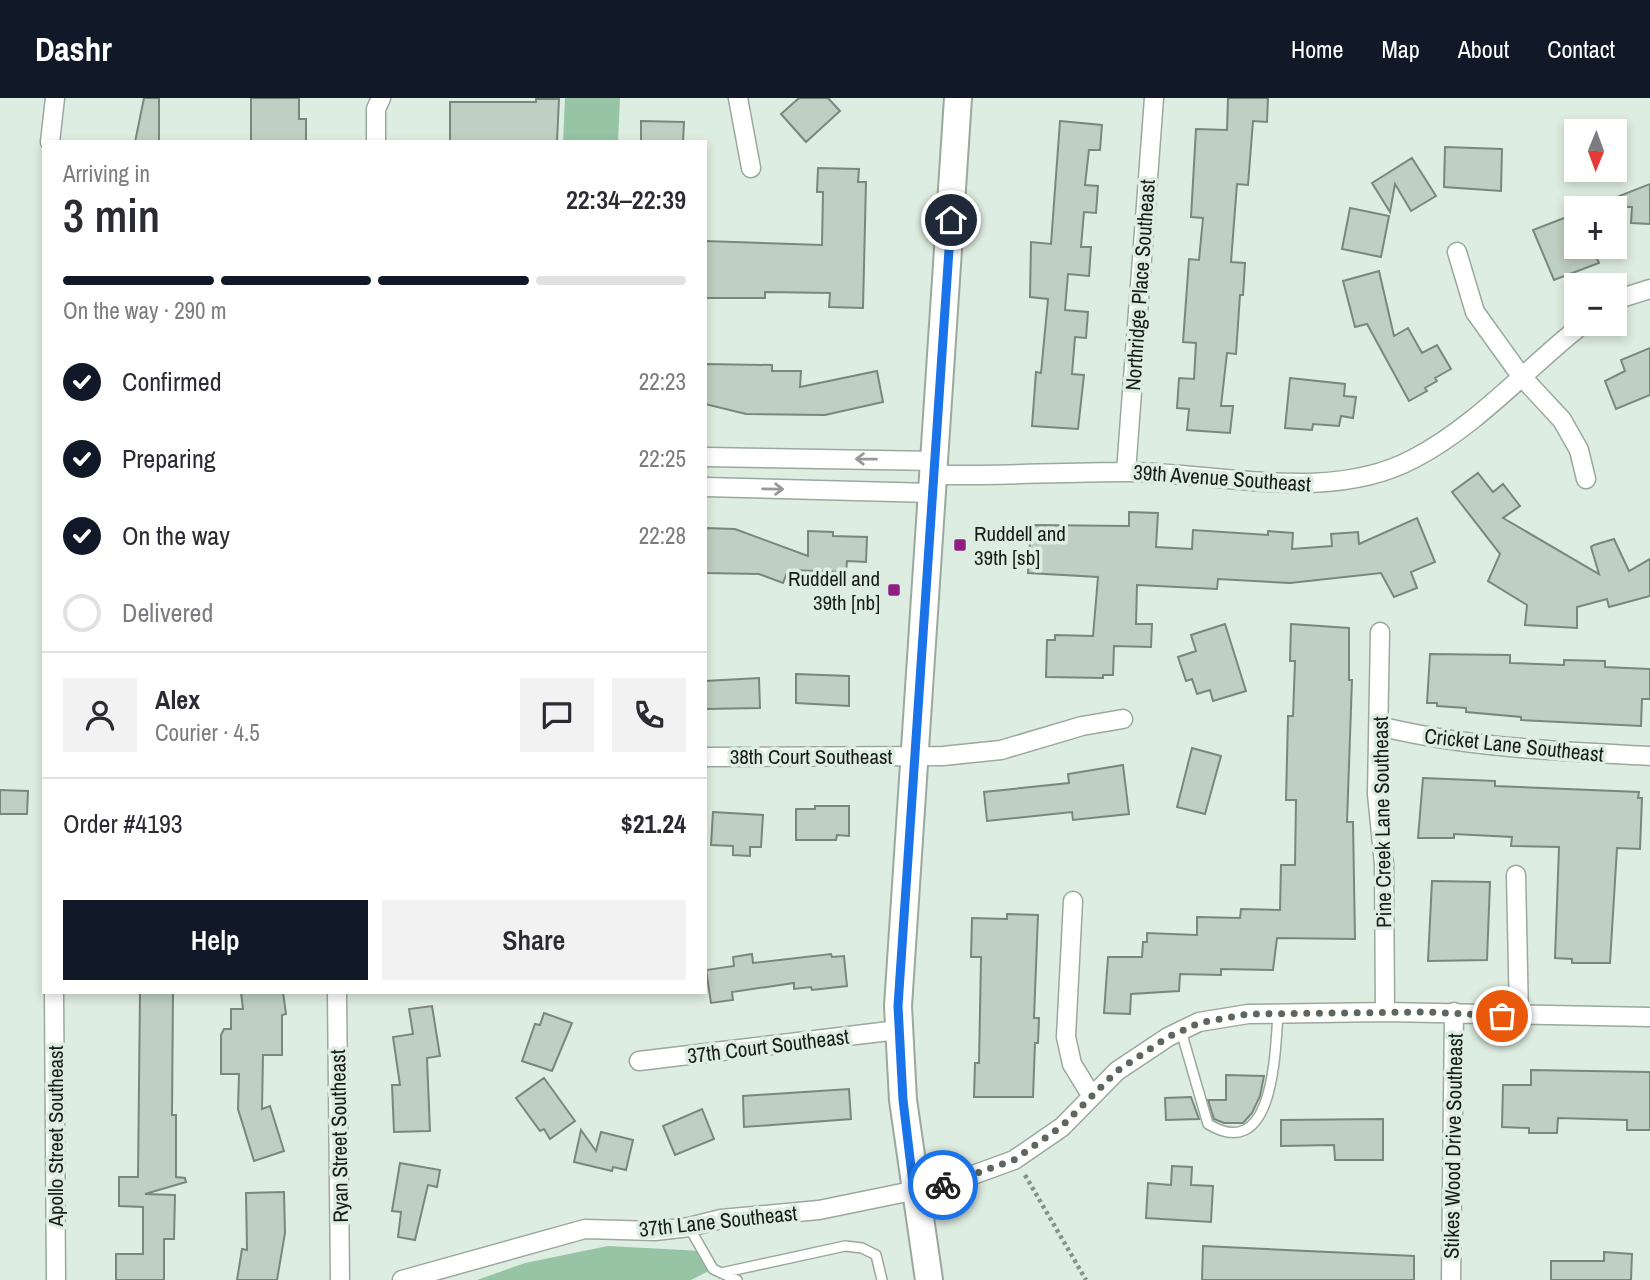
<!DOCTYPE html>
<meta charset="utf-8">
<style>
body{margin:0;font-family:"Archivo Narrow",sans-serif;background:#f2f2f3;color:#2b2b33;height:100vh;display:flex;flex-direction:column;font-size:26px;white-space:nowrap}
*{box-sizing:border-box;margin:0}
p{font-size:23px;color:#7c7c81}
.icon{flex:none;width:38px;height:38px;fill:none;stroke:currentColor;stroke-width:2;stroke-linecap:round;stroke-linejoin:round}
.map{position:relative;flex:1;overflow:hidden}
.panel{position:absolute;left:42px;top:42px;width:665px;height:854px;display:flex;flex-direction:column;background:#fff;border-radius:0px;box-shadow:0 4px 10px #0003}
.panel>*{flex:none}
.needle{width:46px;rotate:181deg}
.controls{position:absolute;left:1564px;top:21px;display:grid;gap:14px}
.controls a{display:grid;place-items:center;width:63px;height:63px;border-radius:0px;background:#fff;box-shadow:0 4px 10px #0003;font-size:35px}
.pin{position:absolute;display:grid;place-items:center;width:60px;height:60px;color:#fff;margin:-30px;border:4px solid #fff;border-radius:50%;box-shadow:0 2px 7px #0007}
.courier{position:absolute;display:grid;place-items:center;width:70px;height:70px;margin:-35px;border:5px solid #1a73e8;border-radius:50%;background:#fff;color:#222;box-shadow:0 2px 9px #0007}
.summary em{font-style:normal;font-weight:600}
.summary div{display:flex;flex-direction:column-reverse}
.summary{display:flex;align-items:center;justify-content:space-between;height:119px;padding:0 21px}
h1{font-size:46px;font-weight:600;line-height:52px}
.bar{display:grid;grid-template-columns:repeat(4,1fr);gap:10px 7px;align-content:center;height:84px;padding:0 21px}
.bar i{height:9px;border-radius:5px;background:#e1e1e2}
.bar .active{background:#111827}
.bar p{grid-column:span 4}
.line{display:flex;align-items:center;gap:18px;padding:0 21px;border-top:2px solid #e1e1e2}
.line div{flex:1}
.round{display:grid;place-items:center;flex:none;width:74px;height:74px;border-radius:0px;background:#f2f2f3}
ol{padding:0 21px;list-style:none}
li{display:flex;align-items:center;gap:21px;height:77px}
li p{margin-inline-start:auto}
li .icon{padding:7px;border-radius:50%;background:#111827;color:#fff;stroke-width:4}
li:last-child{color:#7c7c81}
li i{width:38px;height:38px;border:4px solid #e1e1e2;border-radius:50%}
.primary-button{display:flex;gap:14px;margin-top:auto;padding:14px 21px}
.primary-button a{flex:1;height:80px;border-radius:0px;background:#111827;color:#fff;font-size:28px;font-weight:600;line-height:80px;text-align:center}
.primary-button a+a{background:#f2f2f3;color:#2b2b33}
header{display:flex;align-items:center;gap:42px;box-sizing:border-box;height:98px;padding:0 35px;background:#111827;color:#fff}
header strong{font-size:33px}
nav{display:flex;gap:38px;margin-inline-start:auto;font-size:24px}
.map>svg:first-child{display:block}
.green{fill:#97c4a5}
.building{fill:#bfcfc3;stroke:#79877d;stroke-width:2}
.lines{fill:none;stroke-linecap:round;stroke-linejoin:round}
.service-casing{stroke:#9aa89e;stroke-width:12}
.minor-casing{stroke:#9aa89e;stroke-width:21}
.secondary-casing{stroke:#9aa89e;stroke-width:30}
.path{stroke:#88928a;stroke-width:4.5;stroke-dasharray:3.5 3.5;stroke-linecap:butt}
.service{stroke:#fff;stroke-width:9}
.minor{stroke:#fff;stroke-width:18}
.secondary{stroke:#fff;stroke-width:26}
.oneway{stroke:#979998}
.done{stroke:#5d665f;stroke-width:7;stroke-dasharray:0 12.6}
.route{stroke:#1a73e8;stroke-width:9}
.poi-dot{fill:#8e1e80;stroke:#deede2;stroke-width:2.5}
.labels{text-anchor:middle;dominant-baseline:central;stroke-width:7;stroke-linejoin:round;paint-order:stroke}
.street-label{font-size:21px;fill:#181d19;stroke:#deede2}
.poi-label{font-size:21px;fill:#181d19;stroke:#deede2;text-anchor:start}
</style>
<header>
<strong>Dashr</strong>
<nav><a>Home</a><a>Map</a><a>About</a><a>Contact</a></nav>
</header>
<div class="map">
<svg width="1650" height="1182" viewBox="0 0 1650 1182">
<rect width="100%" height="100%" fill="#deede2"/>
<path class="green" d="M565 0H620L618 44H563Z
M608 1148 702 1153 713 1171 691 1182H477L525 1165Z"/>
<path class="building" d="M144 0H159V44H135Z
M251 0H299V21H306V44H251Z
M799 0H828L840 13 806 44 781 16Z
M1228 0H1268L1267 24 1253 23 1248 87 1237 86 1231 164 1245 165 1243 197H1240L1236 256 1227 255 1221 308H1233L1230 335 1187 332 1189 311 1177 310 1179 280 1194 281 1196 245 1183 244 1189 161 1199 162 1203 120 1191 119 1196 31 1227 32Z
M536 1H559L557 44H450V4H536Z
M641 23 684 24 683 44H641Z
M1060 23 1102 27 1100 52H1089L1085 87 1098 88 1096 115 1084 114 1081 149H1091L1089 178 1068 176 1065 212 1088 214 1086 240 1075 239 1072 276 1084 277 1078 331 1032 328 1036 274 1041 275 1048 201 1030 199 1031 144 1051 146Z
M1445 49 1502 51 1501 93 1444 89Z
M1412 60 1436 98 1411 113 1395 86 1390 114 1372 85Z
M818 70 859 71 858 84H866L863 210 829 209 830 195 765 194V200H705V143L822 147 823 94H817Z
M1650 86V126L1631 125 1632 109 1594 108Z
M1350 110 1389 118 1381 159 1342 151Z
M1577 115V149H1592L1599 165 1554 182 1533 132Z
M1379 173 1394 238 1408 230 1422 255 1437 247 1451 271 1435 280 1437 283 1425 290 1427 293 1409 303 1367 226 1355 229 1343 183Z
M1650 250V297L1616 311 1605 283 1625 273 1621 262Z
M705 266 772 267V273H801L800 289 877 273 883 304 825 317 746 316 705 306Z
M1290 280 1345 286 1344 298 1356 299 1353 320 1341 318 1339 328 1313 326 1312 332 1285 330Z
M1478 375 1493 394 1503 386 1520 408 1503 420 1599 476 1591 449 1594 447 1614 441 1629 473 1650 461V498L1609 509 1607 501 1577 509V530L1525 527 1527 507 1488 483 1500 456 1452 394Z
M1129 414 1158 415 1156 449 1192 451 1193 432 1268 437V433L1293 435 1292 451 1332 448 1331 436 1358 434 1359 446 1417 420 1435 464 1411 474 1417 490 1394 499 1381 475 1290 485 1218 481 1217 491 1137 487 1136 526H1152L1151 549 1114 548 1113 577H1103V580L1046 579 1047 542H1055V537L1093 538 1098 479 1028 475 1031 427 1129 428Z
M705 430 735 431 808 458V433L833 434V438L867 439 866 464 847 463 846 474 788 472 783 485 759 476 705 475Z
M1225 526 1246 593 1213 603 1210 592 1197 596 1192 581 1186 583 1178 559 1196 553 1191 537Z
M1291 526 1349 530V582H1352L1347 724H1353L1355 841 1277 840 1273 872 1221 871V877L1180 876 1179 893 1131 896 1130 916 1104 915 1108 859H1142L1143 844H1147V835L1197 837V819L1240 820 1241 811 1280 812 1281 767H1295L1296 702H1286L1288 618H1293L1295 563H1290Z
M1430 556 1510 557V565L1564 567V562L1605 563V569L1650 571V601H1642L1641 628 1521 622V619L1466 614V610L1437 608V605H1427Z
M796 576 849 578V608L796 605Z
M759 580 760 610 705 611V583Z
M1192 650 1221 658 1205 716 1177 709Z
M1123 667 1129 716 1073 722 1072 714 987 723 984 694 1069 685 1068 676Z
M1423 680 1495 683V688L1639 694 1638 700H1642L1640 751 1617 750 1610 865H1572V861L1555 860 1559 749 1511 748 1512 739 1454 736V740H1418Z
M0 692 28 693 27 716H0Z
M815 708H849V738L837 737 836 742H796V711H815Z
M713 714 763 717 761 749H750V758L733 757V748L711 747Z
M1432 783 1490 784 1487 862 1428 863Z
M1007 816 1038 817 1034 920H1039L1038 945H1035L1033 999H974L975 965H979L981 859H971L972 820 1007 821Z
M752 856 753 865 831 856 832 859 844 858 847 888 812 892 811 889 794 891V885L732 894 733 902 711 905 706 872 734 868 733 859Z
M140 894H173L172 1017H176V1079L185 1080 186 1084 145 1096 175 1097 174 1141H164V1182H116V1156H143V1109L119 1108V1079H138Z
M241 894H283L286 916 282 917V957H263L262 1011 270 1008 284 1053 254 1063 238 1011 239 976H221V937L224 931H231V911H243Z
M432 908 440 958 427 960 430 1033 394 1034 392 987H400L393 939 413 936 409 911Z
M544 915 572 925 552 973 522 963 535 926 540 927Z
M1531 972 1650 974V1032H1627V1022L1558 1020 1557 1035H1529V1030L1502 1029 1503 987H1531Z
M1226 977 1264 978 1260 998 1252 1015 1243 1025H1224L1214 1021 1208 1002H1226Z
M544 980 575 1023 550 1041 544 1031 540 1033 516 1000Z
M849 991 851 1021 744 1029 743 998Z
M1191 999 1199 1021 1166 1022 1165 1000Z
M702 1011 714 1041 675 1057 663 1028Z
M1383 1021V1062H1335L1334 1047 1281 1048V1022Z
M581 1032 596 1053 601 1034 633 1042 626 1072 613 1069 612 1073 574 1064Z
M400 1065 440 1072 437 1089 428 1087 415 1142 398 1139 401 1114 392 1113Z
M1172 1068 1192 1069 1191 1087 1213 1088 1211 1124 1146 1120 1148 1085 1171 1087Z
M284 1094 285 1135 277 1182H237L242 1151 247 1152 246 1095Z
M1203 1148 1414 1158V1182H1202Z
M1604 1154 1632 1156 1631 1182H1551V1163H1604Z"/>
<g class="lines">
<g class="service-casing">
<path id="service" d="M1181 933 1208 1026C1274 1066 1275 955 1278 916
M689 1129 713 1171 737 1182
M721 1175 845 1148 862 1150 876 1157 882 1182"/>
</g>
<g class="minor-casing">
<path id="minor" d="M738 0 751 70
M50 44 55 0
M376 44V11L381 0
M1457 154 1475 214 1521 278 1562 322 1579 352 1586 381
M1615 202 1650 191
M705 359 935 363
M1126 374 1154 0
M934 377C997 378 1061 374 1125 374 1218 374 1328 406 1413 361 1477 328 1527 270 1583 226
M705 389 932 395
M1380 534 1377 696 1384 766 1385 914
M1379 628C1468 650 1559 653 1650 658
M705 659 943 658 1001 652 1082 628 1123 621
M1516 777 1519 919
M1073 803 1066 939 1072 966 1091 997
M54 894 56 1182
M337 894 340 1182
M639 963 898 932
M402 1182 585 1131 655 1133 689 1129 721 1121 819 1112 951 1085 1014 1062 1062 1029 1117 973 1168 939 1199 924 1248 916 1385 914 1650 919
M1451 1182 1454 914"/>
</g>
<g class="secondary-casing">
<path id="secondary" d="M929 1182 903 1002 898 908 958 0"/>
</g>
<path class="path" d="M1025 1077 1086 1182"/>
<use href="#service" class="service"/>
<use href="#minor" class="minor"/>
<use href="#secondary" class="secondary"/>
</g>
<defs><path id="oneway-shaft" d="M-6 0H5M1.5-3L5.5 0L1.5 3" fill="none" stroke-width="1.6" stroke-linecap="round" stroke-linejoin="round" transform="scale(1.75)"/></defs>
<g class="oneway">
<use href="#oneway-shaft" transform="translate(866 361) rotate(-179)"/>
<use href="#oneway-shaft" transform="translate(773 391) rotate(1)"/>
</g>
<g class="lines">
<path class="done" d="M943 1087 1014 1062 1062 1028 1117 973 1168 939 1199 925 1248 916 1428 914 1502 918"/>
<path class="route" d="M943 1087 914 1094 903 1002 898 908 951 122"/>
</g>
<g class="poi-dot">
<rect x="953" y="440" width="14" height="14" rx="3.5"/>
<rect x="887" y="485" width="14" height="14" rx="3.5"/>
</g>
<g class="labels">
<g class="street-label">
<text transform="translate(1140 187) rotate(-86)">Northridge Place Southeast</text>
<text transform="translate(1222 380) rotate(4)">39th Avenue Southeast</text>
<text transform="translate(1514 647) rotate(6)">Cricket Lane Southeast</text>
<text x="811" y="658">38th Court Southeast</text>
<text transform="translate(1382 724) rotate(-91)">Pine Creek Lane Southeast</text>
<text transform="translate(768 948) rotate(-7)">37th Court Southeast</text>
<text transform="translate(55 1038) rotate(-90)">Apollo Street Southeast</text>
<text transform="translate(339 1038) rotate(-91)">Ryan Street Southeast</text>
<text transform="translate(1453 1048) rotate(-89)">Stikes Wood Drive Southeast</text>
<text transform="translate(718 1123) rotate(-6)">37th Lane Southeast</text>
</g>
<g class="poi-label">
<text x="974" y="435">Ruddell and<tspan x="974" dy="24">39th [sb]</tspan></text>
<text x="880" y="480" text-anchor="end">Ruddell and<tspan x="880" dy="24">39th [nb]</tspan></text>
</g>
</g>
</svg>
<div class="controls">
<a><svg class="needle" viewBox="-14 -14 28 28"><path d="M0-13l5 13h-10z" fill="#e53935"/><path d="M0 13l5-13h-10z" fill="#7c7c81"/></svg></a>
<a>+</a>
<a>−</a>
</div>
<div class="pin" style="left:1502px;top:918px;background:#ea580c"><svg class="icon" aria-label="bag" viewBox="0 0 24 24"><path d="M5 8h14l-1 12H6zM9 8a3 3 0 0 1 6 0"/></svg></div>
<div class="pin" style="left:951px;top:122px;background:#1f2937"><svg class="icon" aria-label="home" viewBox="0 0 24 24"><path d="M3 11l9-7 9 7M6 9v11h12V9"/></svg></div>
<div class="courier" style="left:943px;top:1087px"><svg class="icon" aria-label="bike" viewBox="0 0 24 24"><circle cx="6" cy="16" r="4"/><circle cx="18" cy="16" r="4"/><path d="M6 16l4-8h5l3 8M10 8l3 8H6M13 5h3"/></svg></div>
<section class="panel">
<div class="summary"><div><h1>3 min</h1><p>Arriving in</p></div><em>22:34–22:39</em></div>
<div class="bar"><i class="active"></i><i class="active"></i><i class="active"></i><i></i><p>On the way · 290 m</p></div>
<ol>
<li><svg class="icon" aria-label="check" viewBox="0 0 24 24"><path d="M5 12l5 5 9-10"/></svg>Confirmed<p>22:23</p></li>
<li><svg class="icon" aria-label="check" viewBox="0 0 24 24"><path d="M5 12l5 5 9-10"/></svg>Preparing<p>22:25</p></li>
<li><svg class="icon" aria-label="check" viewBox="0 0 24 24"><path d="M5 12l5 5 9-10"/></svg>On the way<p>22:28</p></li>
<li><i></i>Delivered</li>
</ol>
<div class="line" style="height:126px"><a class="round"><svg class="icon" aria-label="person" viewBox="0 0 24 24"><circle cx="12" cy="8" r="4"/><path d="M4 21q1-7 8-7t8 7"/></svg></a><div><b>Alex</b><p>Courier · 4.5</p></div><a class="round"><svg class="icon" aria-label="chat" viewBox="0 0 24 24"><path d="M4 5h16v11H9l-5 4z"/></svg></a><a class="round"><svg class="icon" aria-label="phone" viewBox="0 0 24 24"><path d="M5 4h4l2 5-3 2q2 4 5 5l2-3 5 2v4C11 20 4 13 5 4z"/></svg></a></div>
<div class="line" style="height:91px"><div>Order #4193</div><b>$21.24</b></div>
<div class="primary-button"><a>Help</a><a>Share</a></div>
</section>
</div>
